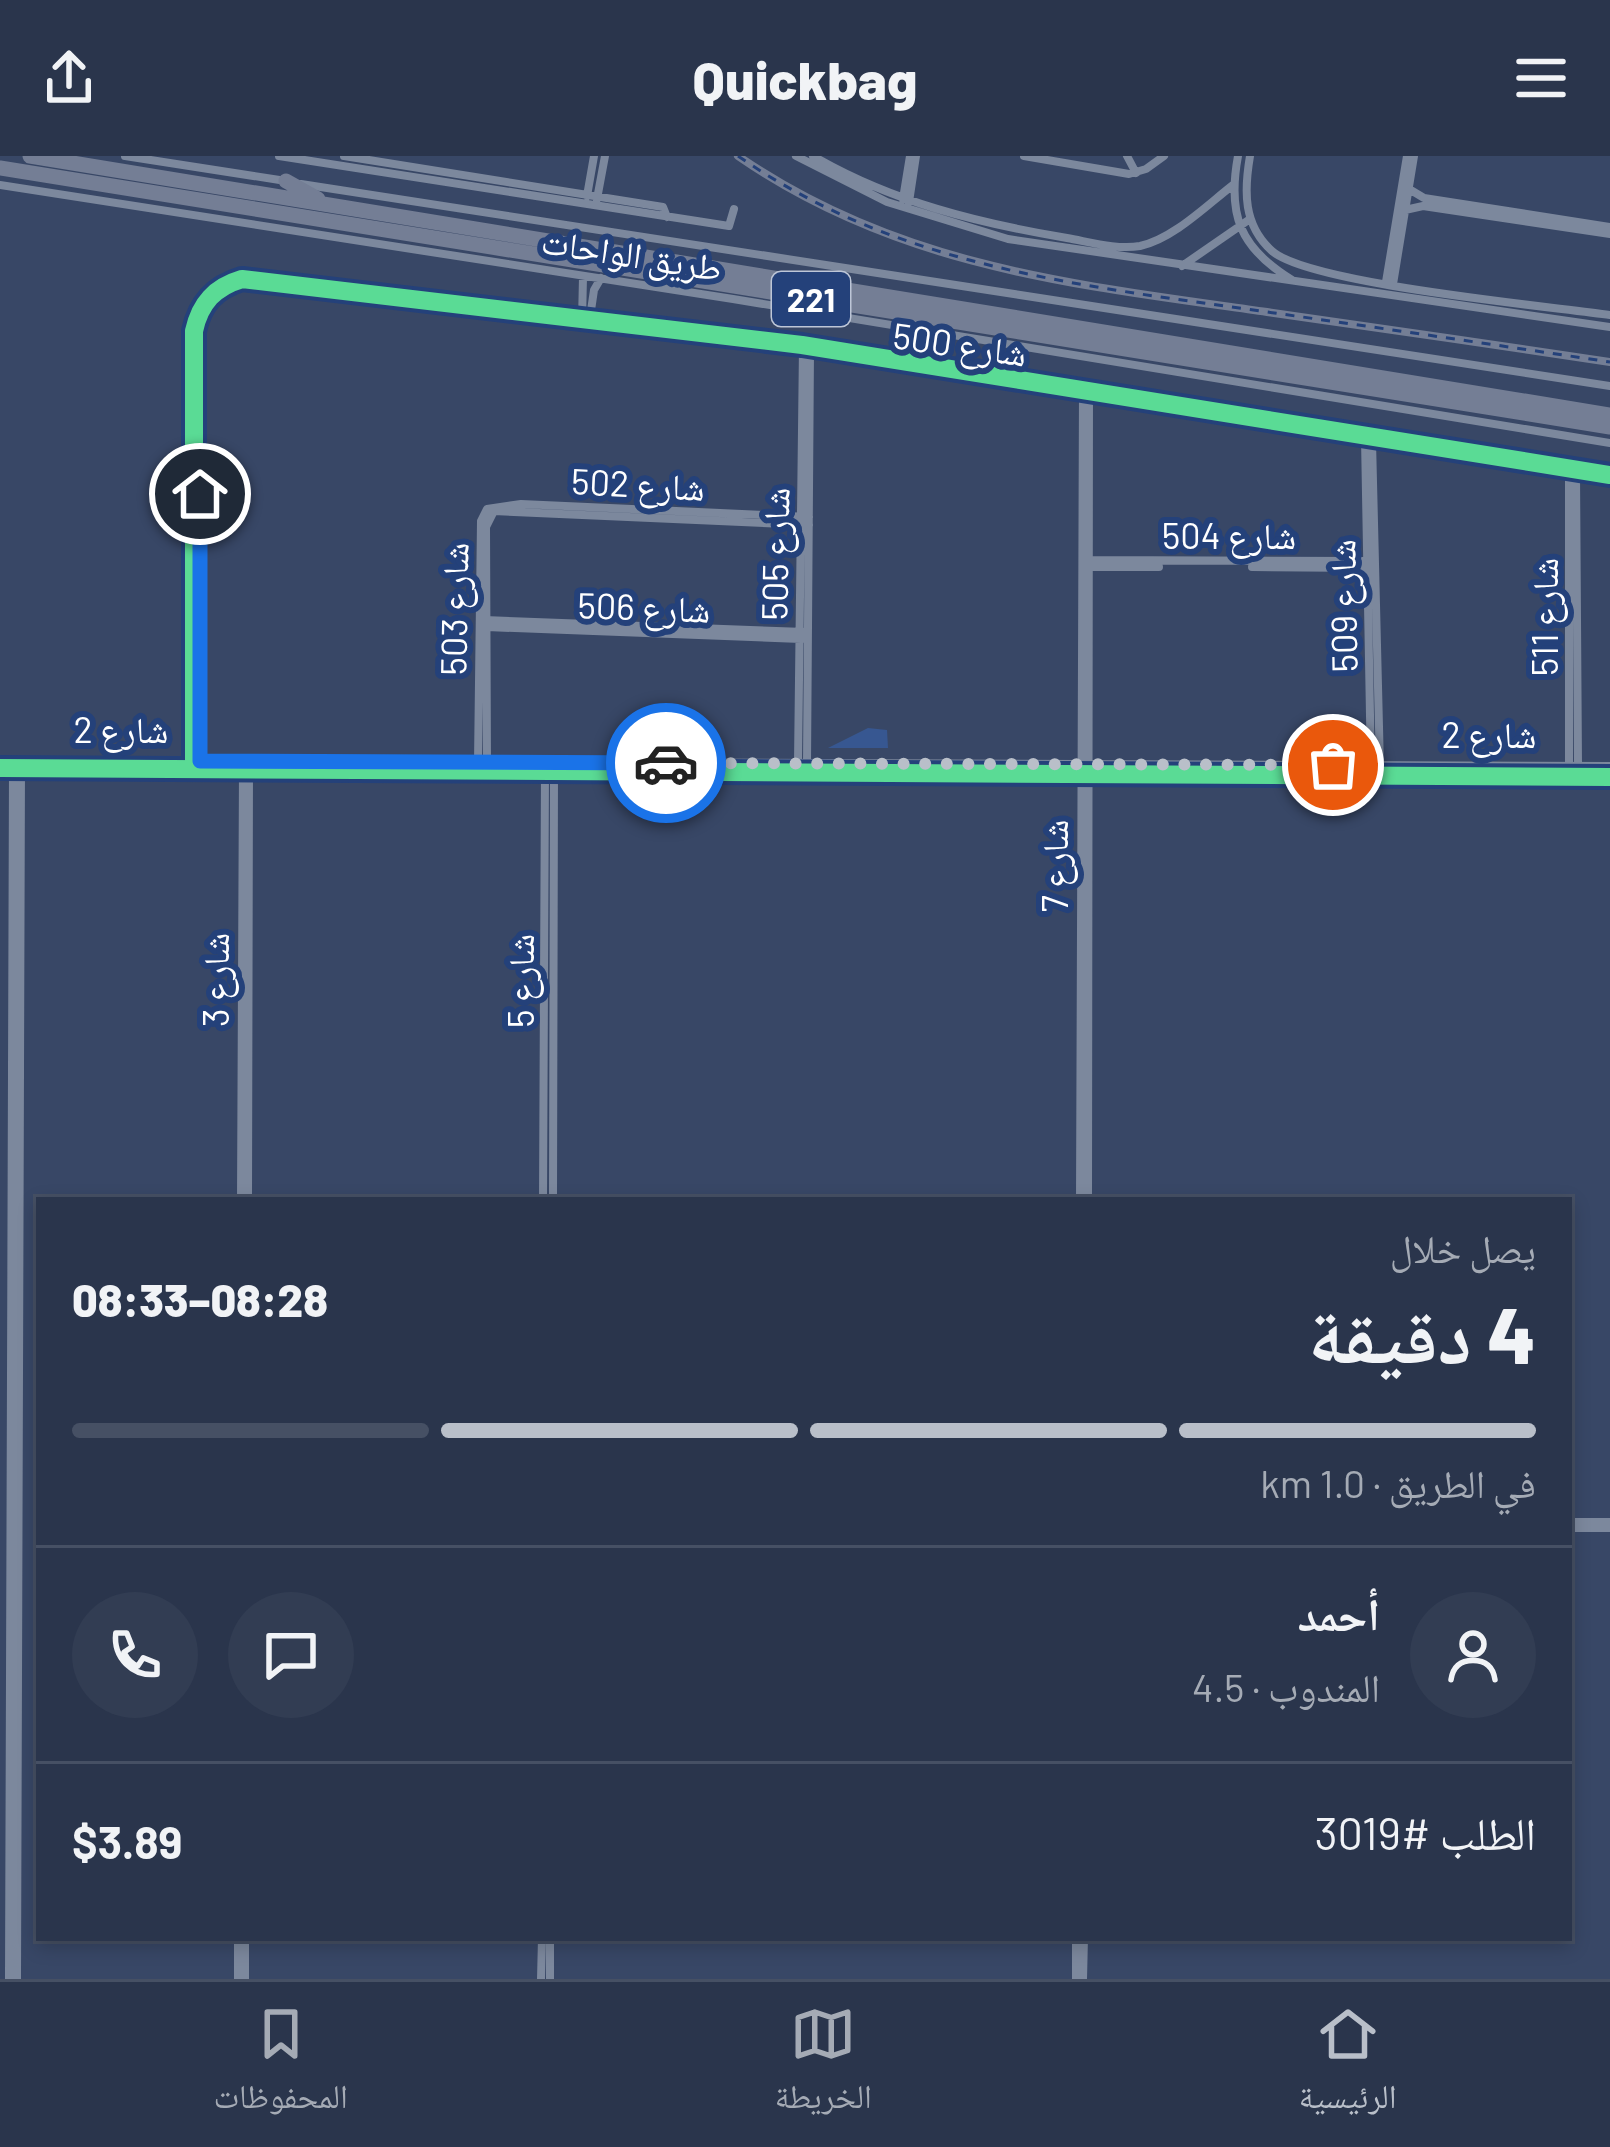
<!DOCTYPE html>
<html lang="ar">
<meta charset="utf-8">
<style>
body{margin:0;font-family:Barlow,"Noto Naskh Arabic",sans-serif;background:#323d53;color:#f1f3f6;direction:rtl;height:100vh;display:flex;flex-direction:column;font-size:45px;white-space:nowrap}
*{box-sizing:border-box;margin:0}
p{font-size:39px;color:#a5abb5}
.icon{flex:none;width:66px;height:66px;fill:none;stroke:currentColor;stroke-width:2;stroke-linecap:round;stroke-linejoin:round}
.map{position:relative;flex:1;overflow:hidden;direction:ltr}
.panel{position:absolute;left:36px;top:1041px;width:1536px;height:744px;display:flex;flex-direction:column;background:#2a354c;border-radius:0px;box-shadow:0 6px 18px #0003,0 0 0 3px #465064;direction:rtl}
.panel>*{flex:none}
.pin{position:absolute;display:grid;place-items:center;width:102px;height:102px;color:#fff;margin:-51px;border:6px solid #fff;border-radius:50%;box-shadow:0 3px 12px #0007}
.courier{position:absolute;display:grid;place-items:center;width:120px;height:120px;margin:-60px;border:9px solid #1a73e8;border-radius:50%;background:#fff;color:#222;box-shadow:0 3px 15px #0007}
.overview em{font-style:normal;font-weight:800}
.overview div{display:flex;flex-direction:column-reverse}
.overview{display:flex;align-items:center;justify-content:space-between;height:204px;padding:0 36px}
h1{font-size:78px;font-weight:800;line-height:90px}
.bar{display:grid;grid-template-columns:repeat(4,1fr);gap:18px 12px;align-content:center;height:144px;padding:0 36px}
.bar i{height:15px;border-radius:9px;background:#465064}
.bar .on{background:#b9bfc9}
.bar p{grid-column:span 4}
.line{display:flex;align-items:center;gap:30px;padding:0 36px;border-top:3px solid #465064}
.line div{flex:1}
.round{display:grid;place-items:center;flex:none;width:126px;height:126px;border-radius:63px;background:#323d53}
header{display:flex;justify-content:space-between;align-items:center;height:156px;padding:0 36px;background:#2a354c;font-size:54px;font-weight:800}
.tabs{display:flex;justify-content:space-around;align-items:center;height:168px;border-top:3px solid #465064;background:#2a354c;font-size:33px;color:#a5abb5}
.tabs a{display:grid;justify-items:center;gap:6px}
.tabs .on{color:#b9bfc9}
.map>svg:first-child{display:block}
.green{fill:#375791}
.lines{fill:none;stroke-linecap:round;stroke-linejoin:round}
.minor{stroke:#7c889d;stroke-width:8}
.highway{stroke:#747e95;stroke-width:15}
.rail-casing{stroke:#747e95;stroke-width:8}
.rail{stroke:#24417a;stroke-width:3;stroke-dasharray:9;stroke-linecap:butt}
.cycleway-casing{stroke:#24417a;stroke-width:26}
.cycleway{stroke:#5adb95;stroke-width:18}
.done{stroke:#b9bfc9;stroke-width:12;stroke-dasharray:0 21.6}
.route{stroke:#1a73e8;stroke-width:15}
.labels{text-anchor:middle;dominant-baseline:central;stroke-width:12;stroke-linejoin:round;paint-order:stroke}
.shield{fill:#24417a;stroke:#bdc6d7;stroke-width:3}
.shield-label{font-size:33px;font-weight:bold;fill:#fff}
.street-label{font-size:36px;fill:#fff;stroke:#24417a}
</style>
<header><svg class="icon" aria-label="menu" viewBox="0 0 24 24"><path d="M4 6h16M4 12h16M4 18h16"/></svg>Quickbag<svg class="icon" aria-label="share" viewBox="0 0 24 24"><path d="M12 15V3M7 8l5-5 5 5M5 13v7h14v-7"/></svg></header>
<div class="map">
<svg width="1610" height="1823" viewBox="0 0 1610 1823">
<rect width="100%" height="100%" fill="#384766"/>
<path class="green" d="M868 572 887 574 888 592H828Z"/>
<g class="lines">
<path class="minor" d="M125 0 286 25
M279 0 729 70 734 53
M344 0 663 51 667 61
M796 0 887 46 1008 83 1610 171
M813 0C892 46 978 67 1067 82 1090 86 1117 94 1140 90 1173 83 1207 49 1233 29
M1024 0 1129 18 1146 13 1164 0
M1127 0 1136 17
M1238 0C1227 59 1240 92 1292 124
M1250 0C1244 35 1243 69 1272 95 1309 128 1547 150 1610 159
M301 28 1610 230
M0 29 733 143 1610 287
M1409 33 1424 42 1610 71
M587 40 594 0
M597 43 605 0
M903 43 910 0
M909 46 916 0
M1405 54 1423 50 1610 78
M1182 110 1250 63
M1386 126 1407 0
M1393 128 1414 0
M582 165 583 121
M589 168 594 134 601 122
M1365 282 1371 615
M1372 285 1380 612
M1576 317 1578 609
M1090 404 1369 405
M1090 411H1159
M1252 411 1369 412
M484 464 805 476
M487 471 801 483
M0 604 1610 610
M478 606 481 365 487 353 521 348 809 361
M487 606 486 371 494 355 809 369
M798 607 803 190
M807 607 810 195
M1569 611V320
M0 612 1610 621
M194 613V175C200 147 215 131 242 123L802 189 1610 319
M200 613V175C205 150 219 136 243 129L803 195 1610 326
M241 1044 243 612
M248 1044 249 614
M543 1044 545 614
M553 1044 554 614
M1080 1044 1083 234
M1088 1044 1089 236
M1569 1366H1610
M1569 1372H1610
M9 1823 13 612
M17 1823 21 613
M238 1823V1782
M245 1823V1782
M541 1823 542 1782
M550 1823V1782
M1076 1823V1782
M1083 1823 1084 1782"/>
<path class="highway" d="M30 0 1610 259
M0 12 1610 271
M286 25 318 43"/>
<g class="rail-casing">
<path id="rail" d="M738 0C900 112 1078 129 1267 156 1381 172 1496 189 1610 206"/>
</g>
<use href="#rail" class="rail"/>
<g class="cycleway-casing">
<path id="cycleway" d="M0 612 1610 621
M194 613V175C200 147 215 131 242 123L802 189 1610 319"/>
</g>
<use href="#cycleway" class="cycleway"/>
</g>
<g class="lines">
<path class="done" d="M666 607 1333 609"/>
<path class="route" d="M200 338V605L666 607"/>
</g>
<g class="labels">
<rect class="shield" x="772" y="116" width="78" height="54" rx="9"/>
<g class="shield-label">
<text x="811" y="143">221</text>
</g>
<g class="street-label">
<text transform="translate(632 97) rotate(9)">طريق الواحات</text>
<text transform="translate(960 187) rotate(8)">شارع 500</text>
<text transform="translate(638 327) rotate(3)">شارع 502</text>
<text x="1229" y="378">شارع 504</text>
<text transform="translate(774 398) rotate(-89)">شارع 505</text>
<text transform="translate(644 450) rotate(2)">شارع 506</text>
<text transform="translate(1342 450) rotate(-91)">شارع 509</text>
<text transform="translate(453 453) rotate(-89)">شارع 503</text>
<text transform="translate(1543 461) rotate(-90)">شارع 511</text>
<text x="121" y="572">شارع 2</text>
<text x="1489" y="577">شارع 2</text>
<text transform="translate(1053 710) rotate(-90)">شارع 7</text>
<text transform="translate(214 824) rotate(-90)">شارع 3</text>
<text transform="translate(519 825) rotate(-90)">شارع 5</text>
</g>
</g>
</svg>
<div class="pin" style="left:1333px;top:609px;background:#ea580c"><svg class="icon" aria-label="bag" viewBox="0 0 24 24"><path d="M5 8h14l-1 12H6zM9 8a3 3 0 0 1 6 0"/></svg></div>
<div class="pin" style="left:200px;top:338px;background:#1f2937"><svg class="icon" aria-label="home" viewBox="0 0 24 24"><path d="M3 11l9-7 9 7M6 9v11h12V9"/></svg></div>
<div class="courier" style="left:666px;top:607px"><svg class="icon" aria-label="car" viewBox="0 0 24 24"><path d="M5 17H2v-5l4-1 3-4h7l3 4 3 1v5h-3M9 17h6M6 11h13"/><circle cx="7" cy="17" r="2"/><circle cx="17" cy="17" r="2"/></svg></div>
<section class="panel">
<div class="overview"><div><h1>4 دقيقة</h1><p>يصل خلال</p></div><em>08:28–08:33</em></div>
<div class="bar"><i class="on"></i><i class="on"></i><i class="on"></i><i></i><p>في الطريق · 1.0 km</p></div>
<div class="line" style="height:216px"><a class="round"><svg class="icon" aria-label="person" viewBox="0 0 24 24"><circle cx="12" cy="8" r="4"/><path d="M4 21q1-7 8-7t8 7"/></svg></a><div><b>أحمد</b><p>المندوب · 4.5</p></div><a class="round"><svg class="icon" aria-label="chat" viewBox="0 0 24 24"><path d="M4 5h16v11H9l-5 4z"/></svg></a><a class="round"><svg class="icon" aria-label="phone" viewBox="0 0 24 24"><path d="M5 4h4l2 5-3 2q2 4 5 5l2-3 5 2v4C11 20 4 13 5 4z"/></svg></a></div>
<div class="line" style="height:156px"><div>الطلب #3019</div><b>$3.89</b></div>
</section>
</div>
<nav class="tabs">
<a class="on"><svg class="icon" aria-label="home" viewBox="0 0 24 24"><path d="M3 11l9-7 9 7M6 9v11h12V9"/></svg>الرئيسية</a>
<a><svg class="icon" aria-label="map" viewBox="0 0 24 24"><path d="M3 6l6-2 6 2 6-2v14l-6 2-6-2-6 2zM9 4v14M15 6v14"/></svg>الخريطة</a>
<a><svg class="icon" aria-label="saved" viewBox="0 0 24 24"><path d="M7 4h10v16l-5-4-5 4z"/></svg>المحفوظات</a>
</nav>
